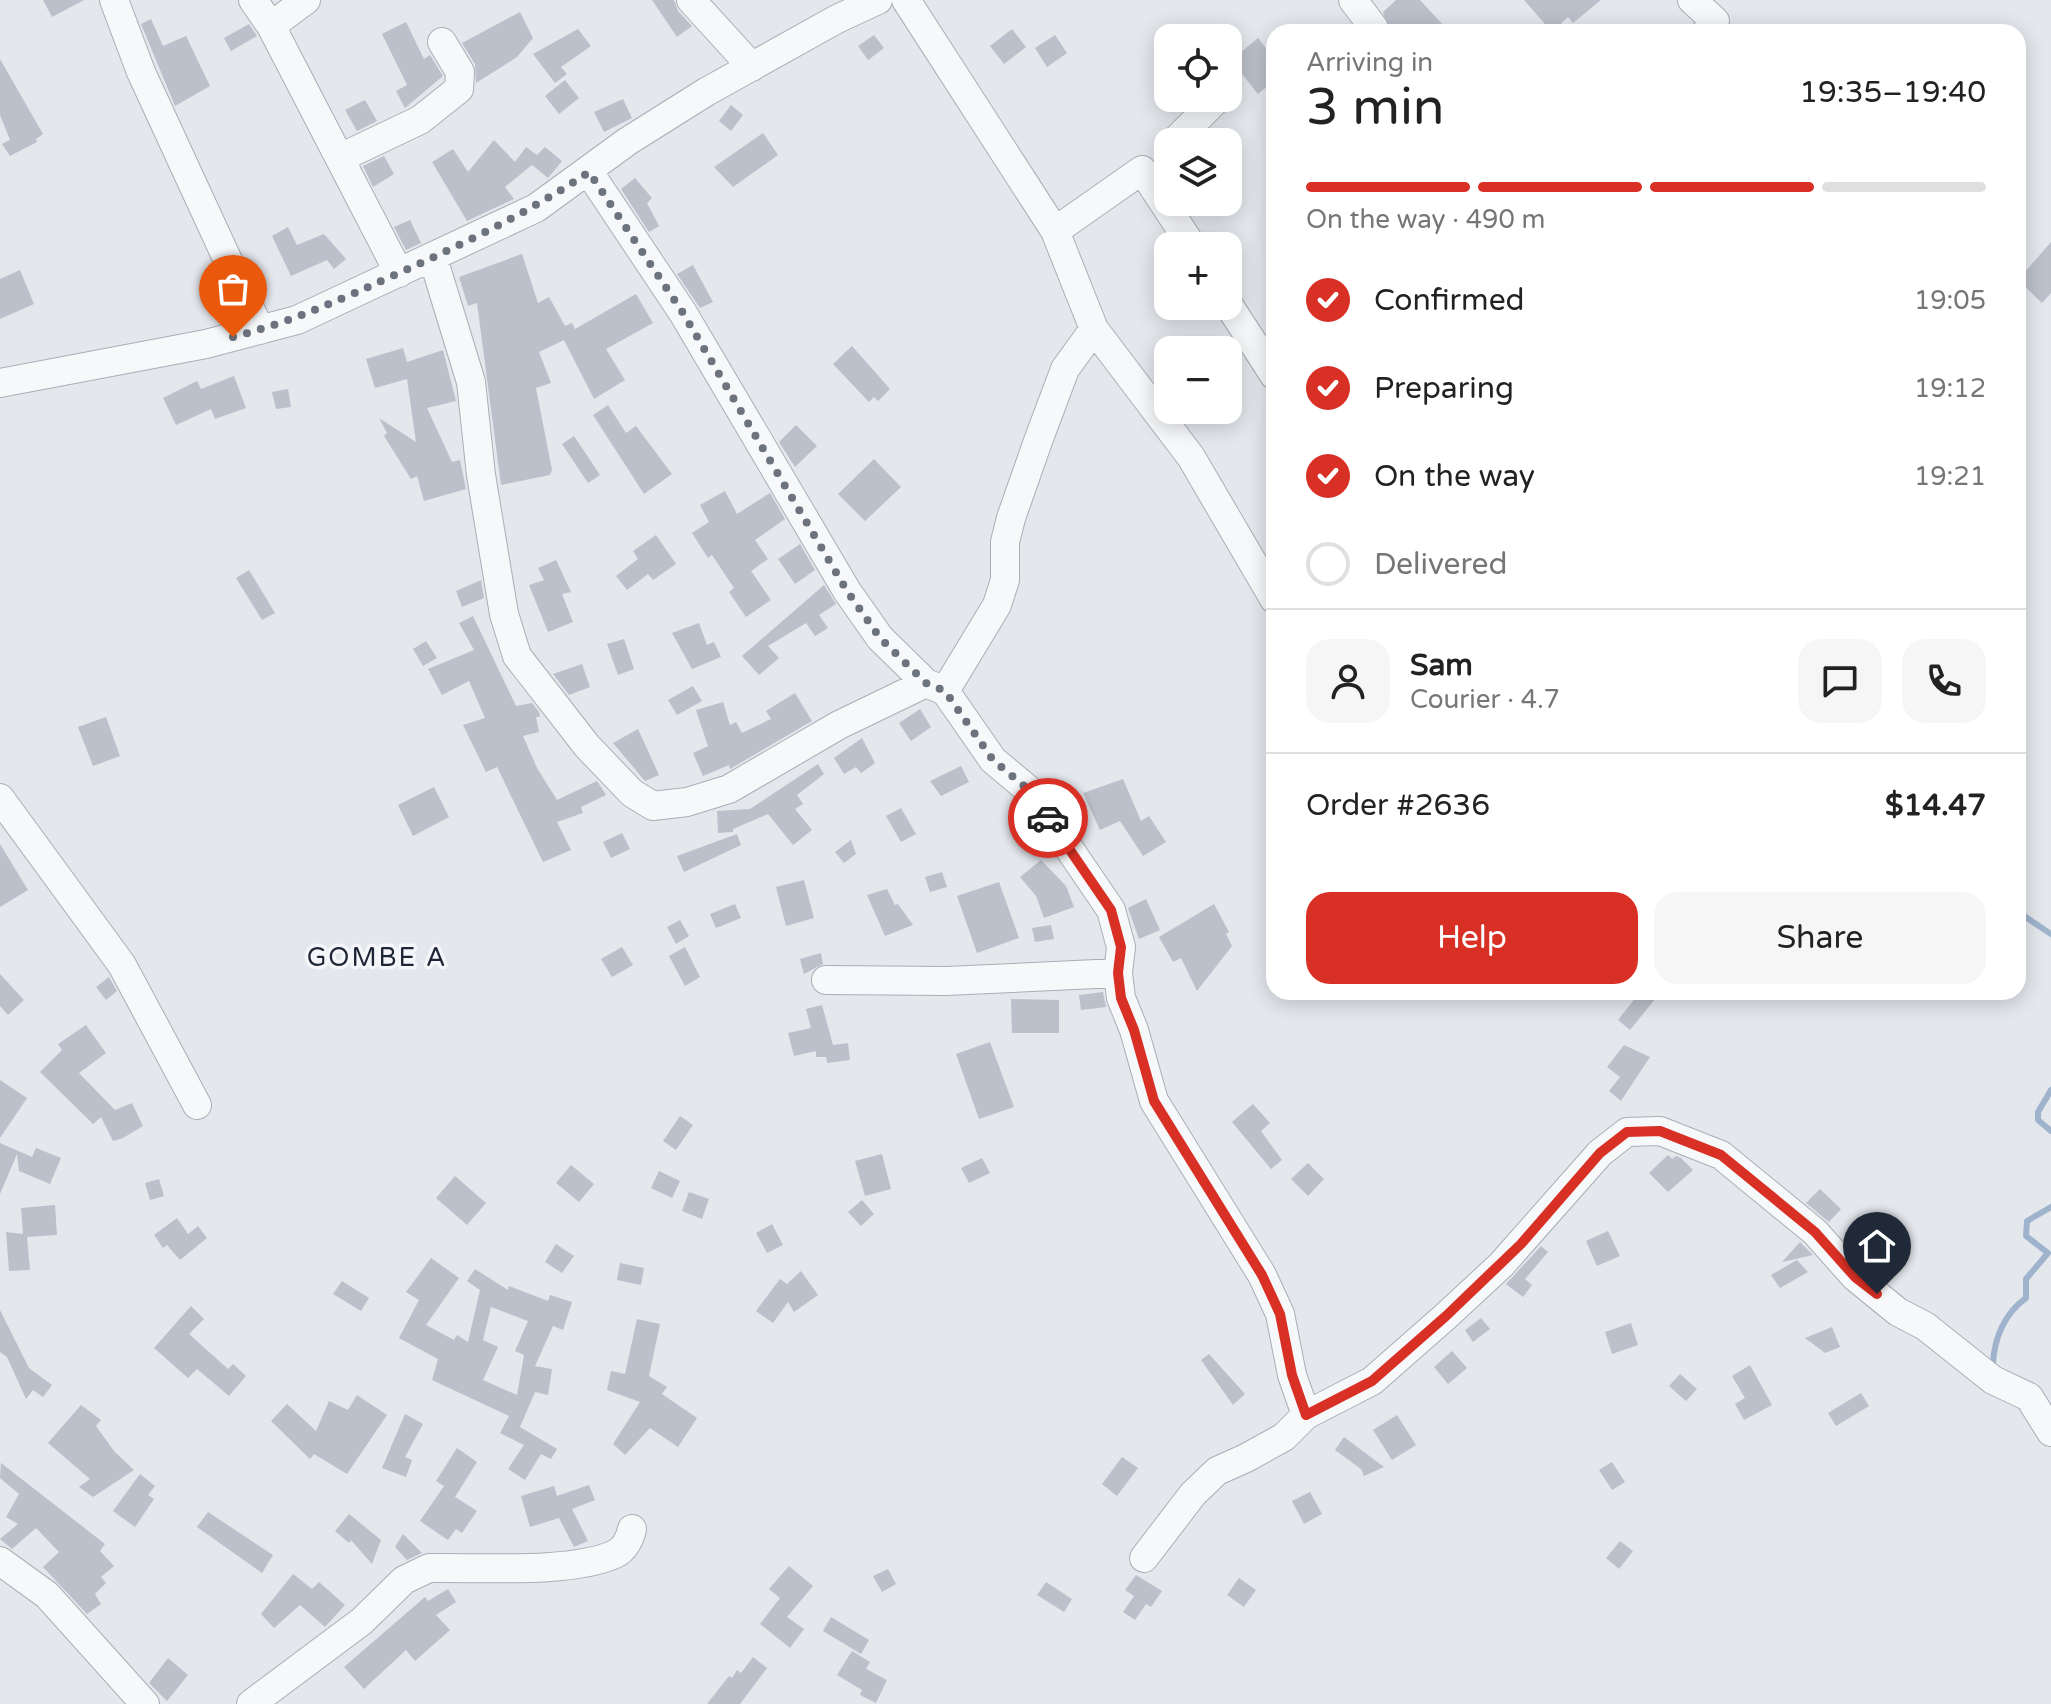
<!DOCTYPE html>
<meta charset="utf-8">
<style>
body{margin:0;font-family:"Varela Round",sans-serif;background:#f6f6f6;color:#222;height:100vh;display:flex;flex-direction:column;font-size:30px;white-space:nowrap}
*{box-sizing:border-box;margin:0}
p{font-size:26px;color:#767676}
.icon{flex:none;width:44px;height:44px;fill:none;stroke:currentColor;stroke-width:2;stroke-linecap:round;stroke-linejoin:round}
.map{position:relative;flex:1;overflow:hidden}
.drawer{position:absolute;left:1266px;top:24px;width:760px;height:976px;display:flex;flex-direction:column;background:#fff;border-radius:24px;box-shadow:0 4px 20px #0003}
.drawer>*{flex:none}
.tools{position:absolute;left:1154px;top:24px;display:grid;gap:16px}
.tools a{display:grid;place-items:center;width:88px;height:88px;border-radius:16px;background:#fff;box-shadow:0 4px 20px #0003;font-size:40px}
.pin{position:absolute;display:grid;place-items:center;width:68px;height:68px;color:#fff;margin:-82px -34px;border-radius:50% 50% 50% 0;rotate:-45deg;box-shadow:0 0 8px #0007}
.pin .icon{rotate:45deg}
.courier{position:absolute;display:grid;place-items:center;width:80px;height:80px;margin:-40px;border:6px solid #d93025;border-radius:50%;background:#fff;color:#222;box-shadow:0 2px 10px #0007}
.summary em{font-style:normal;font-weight:600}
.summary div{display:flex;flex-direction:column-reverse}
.summary{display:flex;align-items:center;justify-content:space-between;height:136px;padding:0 40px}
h1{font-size:52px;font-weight:600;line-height:60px}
.bar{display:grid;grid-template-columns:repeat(4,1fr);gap:12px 8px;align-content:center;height:96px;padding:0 40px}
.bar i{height:10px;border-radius:6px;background:#e0e0e0}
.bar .current{background:#d93025}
.bar p{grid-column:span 4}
.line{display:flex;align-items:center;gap:20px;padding:0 40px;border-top:2px solid #e0e0e0}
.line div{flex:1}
.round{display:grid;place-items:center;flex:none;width:84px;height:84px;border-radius:24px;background:#f6f6f6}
ol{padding:0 40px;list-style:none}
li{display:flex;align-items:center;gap:24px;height:88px}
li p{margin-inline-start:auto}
li .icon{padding:8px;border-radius:50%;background:#d93025;color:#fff;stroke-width:4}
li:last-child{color:#767676}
li i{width:44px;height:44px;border:4px solid #e0e0e0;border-radius:50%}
.button{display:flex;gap:16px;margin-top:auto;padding:16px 40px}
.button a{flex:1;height:92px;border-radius:24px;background:#d93025;color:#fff;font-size:32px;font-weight:600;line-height:92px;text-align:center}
.button a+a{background:#f6f6f6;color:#222}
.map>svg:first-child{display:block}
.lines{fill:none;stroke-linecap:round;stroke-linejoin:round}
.stream{stroke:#9fb4cc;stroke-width:6}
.building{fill:#bbc0ca;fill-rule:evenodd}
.minor-casing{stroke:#a9aeb7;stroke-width:30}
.minor{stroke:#f7f8fa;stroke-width:28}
.done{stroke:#6c737f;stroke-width:8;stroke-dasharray:0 14.4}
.route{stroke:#d93025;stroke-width:10}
.labels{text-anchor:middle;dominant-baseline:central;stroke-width:7;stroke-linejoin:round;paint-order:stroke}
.quarter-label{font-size:26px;letter-spacing:2px;fill:#1d2536;stroke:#f4f6f9}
</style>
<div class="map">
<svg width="2051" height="1704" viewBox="0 0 2051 1704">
<rect width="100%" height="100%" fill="#e4e7ec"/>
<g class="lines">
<path class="stream" d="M2018 912 2051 934
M2051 1090 2038 1112V1120L2051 1131
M1993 1364C1994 1338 2005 1313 2026 1298V1279L2048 1253 2026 1236 2027 1221 2051 1207"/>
</g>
<path class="building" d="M43 0H84L52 17Z
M652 0H674L678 11 692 26 677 37Z
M1396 0H1420L1443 25 1435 32H1390L1383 12Z
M1524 0H1601L1573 23 1568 17 1552 32Z
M520 12 533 38 517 57 476 83 475 64 462 43Z
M151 19 163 46 186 36 210 86 175 106 141 24Z
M406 22 424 59 430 55 443 76 405 108 396 91 407 85 382 34Z
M249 24 257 36 231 51 224 38Z
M578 29 591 46 561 67 567 74 555 83 533 54Z
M1012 29 1026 47 1004 64 990 46Z
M874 35 884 48 868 60 858 46Z
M1055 35 1067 53 1047 67 1035 48Z
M1258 38 1274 58V81L1258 94 1242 74 1234 81 1228 73V63Z
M0 59 43 134 36 139 37 142 10 156 2 144 10 140 0 115Z
M565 80 579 98 559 114 545 96Z
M623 99 632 118 604 132 594 112Z
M365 100 377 121 357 131 345 110Z
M731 105 743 115 731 131 719 121Z
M763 133 778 155 733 187 714 167Z
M494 140 515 162 526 147 537 155 545 147 562 161 548 178 532 165 505 187 514 199 467 221 432 162 453 149 468 172Z
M384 156 394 174 373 187 363 166Z
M635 178 652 198 647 203 659 226 649 232 621 189Z
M410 220 421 243 406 250 394 227Z
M288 227 297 245 324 234 346 259 334 269 327 260 291 276 272 236Z
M2051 242V293L2042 303 2018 280Z
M522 254 538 303 549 297 565 326 572 323 575 329 636 294 653 323 606 349 625 380 594 399 564 340 539 352 551 383 536 388 552 470 550 475 501 485 477 303 468 306 459 277Z
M693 265 713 302 700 308 677 274Z
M20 270 34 304 0 319V279Z
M852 346 890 389 878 401 874 397 869 402 833 364Z
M403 348 407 362 443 350 456 401 427 408 452 462 460 460 466 489 424 501 417 476 411 479 384 436 387 433 379 418 416 442 407 379 375 388 366 359Z
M234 376 246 408 215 419 211 409 176 425 163 398 197 381 201 389Z
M288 389 291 407 276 409 272 392Z
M608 405 626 433 636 426 672 474 644 494 593 415Z
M796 425 817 446 795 467 779 442Z
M574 436 600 475 588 483 562 444Z
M874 459 901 487 865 521 838 494Z
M725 491 737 514 770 493 785 519 755 540 768 559 751 571 771 600 746 617 729 592 734 588 712 555 708 558 692 533 709 522 700 505Z
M656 535 676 564 653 580 648 574 627 590 616 576 638 559 633 551Z
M800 544 815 570 795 584 778 559Z
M556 560 571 592 562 594 573 622 548 632 529 585 544 580 538 568Z
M249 570 275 613 262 620 236 578Z
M481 580 484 598 462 607 456 591Z
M824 585 836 604 819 615 828 628 815 636 806 623 768 646 779 658 759 675 742 656Z
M473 616 516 706 532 703 539 712 540 717H536L539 732 523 736 537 768 557 800 597 781 606 795 581 807 583 813 557 822 571 850 543 862 497 767 486 772 463 725 485 718 469 681 442 695 428 669 474 650 459 623Z
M699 623 707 645 714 642 721 657 692 669 672 633Z
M624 639 634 669 618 675 607 644Z
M426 641 437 658 423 666 413 649Z
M582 664 590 687 569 695 553 674Z
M693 686 702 701 677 715 668 700Z
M795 693 812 721 730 769 729 765 703 776 693 753 708 746 696 710 723 702 730 725 736 722 742 733 771 719 766 711Z
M920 709 931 727 911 741 899 723Z
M106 717 120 756 93 766 78 727Z
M638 729 659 775 645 781 613 743Z
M862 738 875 763 861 773 856 767 844 774 834 758Z
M818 764 824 774 797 795 803 804 795 809 812 830 793 845 768 814 733 829V832L718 833 717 811 750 809Z
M961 766 969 782 941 796 930 781Z
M1123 779 1141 821 1149 816 1166 842 1143 856 1120 821 1100 830 1083 793Z
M434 787 449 817 413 836 398 805Z
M901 808 916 834 901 842 886 816Z
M622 833 630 849 611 858 603 842Z
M737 834 741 845 684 872 677 856Z
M851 840 856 854 844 863 835 852Z
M0 844 28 890 0 907Z
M1041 860 1066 886 1074 907 1044 918 1036 896 1020 877Z
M942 872 947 887 930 892 925 877Z
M804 880 814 918 786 926 776 887Z
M999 882 1019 938 977 953 957 896Z
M887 889 895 905 898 904 913 925 885 936 867 895Z
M1146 899 1160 930 1139 939 1128 908Z
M735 904 741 918 716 928 710 914Z
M1214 904 1229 932 1226 934 1232 946 1197 991 1181 958 1173 962 1159 937Z
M680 920 689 936 676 944 667 927Z
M1051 925 1054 939 1035 942 1032 928Z
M622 947 633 965 612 977 601 959Z
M685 947 700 977 685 986 669 956Z
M821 953 823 964 804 974 800 959Z
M0 974 24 1000 8 1015 0 1006Z
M109 977 117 991 106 1000 96 987Z
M1103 992 1106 1007 1081 1010 1079 995Z
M1640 992 1655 999 1630 1030 1618 1020Z
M1011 999 1059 1000V1033H1012Z
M822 1005 833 1045 848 1043 850 1060 827 1063 826 1057H816V1051L794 1056 788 1033 811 1028 806 1009Z
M86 1025 106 1053 79 1073 115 1110 132 1103 143 1126 123 1138 113 1141 101 1117 93 1124 40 1072 62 1050 58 1044Z
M990 1042 1014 1107 979 1119 956 1054Z
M1624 1045 1650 1057 1621 1101 1609 1091 1620 1077 1607 1067Z
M0 1080 27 1098 0 1138Z
M1253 1104 1270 1123 1261 1131 1282 1160 1271 1169 1232 1122Z
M680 1116 693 1125 676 1150 663 1141Z
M0 1143 32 1157 36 1148 61 1158 50 1184 19 1171 17 1154 0 1194Z
M882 1154 891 1189 865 1196 855 1161Z
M1668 1155 1672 1159 1676 1156 1681 1158 1693 1170 1668 1192 1649 1173Z
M982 1158 990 1173 969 1183 961 1168Z
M1308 1163 1324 1179 1308 1196 1291 1179Z
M571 1165 594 1184 579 1202 556 1183Z
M659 1171 680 1181 672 1198 651 1188Z
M455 1176 486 1203 467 1225 436 1198Z
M159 1179 164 1196 150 1200 145 1183Z
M1820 1189 1841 1209 1829 1222 1806 1203Z
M689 1192 709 1199 702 1219 682 1211Z
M862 1200 874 1214 861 1226 848 1212Z
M55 1205 57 1235 27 1237 30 1270 9 1271 6 1232 23 1234 21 1208Z
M177 1218 188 1234 198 1226 207 1238 180 1260 167 1245 163 1248 154 1235Z
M772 1224 783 1245 767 1253 756 1233Z
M1608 1231 1620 1256 1597 1266 1586 1241Z
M1800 1242 1813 1255 1782 1262Z
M556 1244 574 1256 562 1273 545 1262Z
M1541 1246 1548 1252 1525 1279 1532 1285 1523 1297 1506 1284Z
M431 1258 459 1278 426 1325 454 1340 457 1335 468 1342 480 1290 467 1281 475 1269 508 1290 509 1286 548 1301 550 1295 572 1302 563 1330 553 1326 535 1366 552 1369 548 1395 535 1392 520 1427 557 1449 551 1459 541 1454 525 1480 508 1469 524 1445 500 1433 509 1416 432 1380 438 1359 399 1338 419 1300 406 1292ZM491 1307 528 1321 515 1351 524 1355 517 1395 483 1380 498 1347 483 1340Z
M1797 1260 1808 1272 1780 1288 1771 1275Z
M620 1263 644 1268 641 1285 617 1280Z
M801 1271 818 1295 794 1312 788 1302 773 1323 756 1311 780 1279 787 1284Z
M342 1281 369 1298 361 1311 333 1294Z
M191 1306 204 1319 189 1334 228 1369 233 1364 246 1376 229 1396 197 1369 188 1378 154 1348Z
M0 1310 29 1368 52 1385 43 1397 33 1390 26 1399 7 1357 0 1352Z
M1481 1318 1490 1329 1473 1342 1465 1330Z
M637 1319 660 1324 649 1376 667 1387 662 1394 697 1418 678 1447 650 1428 625 1455 613 1444 640 1402 607 1390 611 1371 625 1374Z
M1631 1323 1638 1345 1612 1354 1605 1332Z
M1832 1327 1840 1347 1825 1353 1805 1338Z
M1452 1351 1467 1368 1448 1384 1434 1367Z
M1209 1354 1245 1394 1233 1405 1201 1360Z
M1750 1365 1772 1405 1744 1420 1735 1404 1745 1398 1732 1376Z
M1680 1374 1697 1389 1686 1401 1669 1386Z
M1861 1393 1869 1406 1836 1426 1828 1413Z
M357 1395 387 1415 347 1474 314 1454 310 1459 271 1421 287 1404 316 1431 329 1401 348 1410Z
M81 1405 101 1420 96 1426 114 1451 134 1470 93 1497 79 1487 90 1479 48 1443Z
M405 1414 423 1424 405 1457 412 1460 406 1477 382 1468Z
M1397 1415 1416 1445 1392 1460 1373 1430Z
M1344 1437 1384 1467 1364 1476 1361 1469 1335 1450Z
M457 1448 477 1462 455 1497 477 1511 462 1533 456 1529 448 1540 420 1521 444 1486 436 1481Z
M1122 1457 1138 1468 1117 1496 1102 1484Z
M1612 1462 1625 1482 1612 1490 1599 1470Z
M1 1463 105 1544 100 1551 114 1566 101 1577 106 1583 95 1594 101 1604 87 1614 43 1567 59 1552 36 1528 12 1549 0 1539 18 1524 6 1517 19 1494 0 1478Z
M140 1474 155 1486 148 1495 154 1499 135 1527 113 1511Z
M589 1485 595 1500 572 1509 588 1541 574 1547 559 1518 530 1527 521 1496 554 1486 557 1496Z
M1310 1492 1322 1514 1304 1524 1292 1501Z
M208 1512 273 1555 262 1573 197 1527Z
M349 1514 381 1540 372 1564 351 1540 349 1543 335 1531Z
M403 1534 422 1553 407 1560 395 1547Z
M1620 1541 1633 1551 1619 1569 1606 1558Z
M789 1566 813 1586 787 1617 804 1629 790 1648 760 1624 780 1598 769 1589Z
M888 1569 896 1584 882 1592 873 1576Z
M293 1574 312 1589 319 1582 345 1605 325 1627 300 1605 274 1628 261 1614Z
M1136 1575 1162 1591 1151 1607 1146 1604 1135 1620 1123 1612 1134 1596 1125 1590Z
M1239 1578 1256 1590 1244 1607 1227 1595Z
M1046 1582 1072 1599 1064 1612 1037 1595Z
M448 1589 456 1602 436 1615 450 1630 415 1661 406 1650 364 1689 344 1667 425 1597 428 1601Z
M831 1617 869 1640 861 1654 823 1631Z
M852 1651 870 1662 866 1669 887 1680 876 1703 860 1695 862 1690 837 1675Z
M753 1657 767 1668 740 1704H707L729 1676 732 1678 737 1670 741 1673Z
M168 1658 188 1675 167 1701 149 1683Z"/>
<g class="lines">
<g class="minor-casing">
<path id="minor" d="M114 0 141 72 260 330
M253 0 271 26 399 273
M691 0 752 67
M906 0 1055 231 1094 329 1191 457 1274 599
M1353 0 1374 28
M1692 0 1715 21 1706 32
M271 26 306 0
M1174 142 1218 98
M340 158 420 120 459 89 460 72 442 42
M589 172 683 313 847 591 880 638 926 683 945 691 993 760 1030 791 1111 910 1121 947 1118 973 1121 998 1134 1030 1154 1101 1262 1275 1280 1314 1292 1375 1306 1415
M1055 231 1142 170 1192 246
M433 258 471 382 481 475 504 614 517 656 587 746 632 793 653 806 687 802 729 789 839 725 926 683
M1228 304 1274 375
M0 383 206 344 297 320 536 208 628 141 706 92 837 19 878 0
M945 691 997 605 1005 580V542L1011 518 1038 441 1065 369 1094 329
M0 798 122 965 197 1105
M826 980 946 981 1118 973
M1144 1558 1193 1494 1217 1471 1246 1458 1284 1437 1306 1415 1372 1381 1446 1316 1501 1265 1600 1153 1627 1132 1660 1131 1721 1155 1815 1232 1855 1277 1898 1312 1925 1326 1993 1380 2029 1397 2051 1432
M0 1561 47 1595 145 1704
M251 1704 362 1621 404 1580 429 1568C478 1567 572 1574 615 1554 624 1550 630 1539 632 1529"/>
</g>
<use href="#minor" class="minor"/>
</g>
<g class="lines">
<path class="done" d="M233 337C294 321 342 299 399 273 465 243 528 213 589 172L683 313 847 591 880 638 926 683 945 691 993 760 1030 791 1048 818"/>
<path class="route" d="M1048 818 1111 910 1121 947 1118 973 1121 998 1134 1030 1154 1101 1262 1275 1280 1314 1292 1375 1306 1415 1372 1381 1446 1316 1521 1244 1600 1153 1627 1132 1660 1131 1721 1155 1815 1232 1855 1277 1877 1294"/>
</g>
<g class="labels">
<g class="quarter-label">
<text x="377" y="957">GOMBE A</text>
</g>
</g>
</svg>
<div class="tools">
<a><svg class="icon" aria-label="locate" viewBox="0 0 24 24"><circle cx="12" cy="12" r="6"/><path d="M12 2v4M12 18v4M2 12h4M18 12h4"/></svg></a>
<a><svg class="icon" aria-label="layers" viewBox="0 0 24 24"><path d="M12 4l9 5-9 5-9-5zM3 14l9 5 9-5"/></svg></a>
<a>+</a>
<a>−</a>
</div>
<div class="pin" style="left:233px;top:337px;background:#ea580c"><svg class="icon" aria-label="bag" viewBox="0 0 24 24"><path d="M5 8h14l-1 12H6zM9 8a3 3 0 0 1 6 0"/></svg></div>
<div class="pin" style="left:1877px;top:1294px;background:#1f2937"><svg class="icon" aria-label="home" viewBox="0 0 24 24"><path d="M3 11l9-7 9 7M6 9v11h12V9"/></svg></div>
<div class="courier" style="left:1048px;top:818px"><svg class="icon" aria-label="car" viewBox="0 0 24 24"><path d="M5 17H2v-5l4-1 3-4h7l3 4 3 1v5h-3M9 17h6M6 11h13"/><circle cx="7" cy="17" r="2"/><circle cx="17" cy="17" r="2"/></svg></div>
<section class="drawer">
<div class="summary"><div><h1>3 min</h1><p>Arriving in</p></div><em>19:35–19:40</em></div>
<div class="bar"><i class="current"></i><i class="current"></i><i class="current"></i><i></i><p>On the way · 490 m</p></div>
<ol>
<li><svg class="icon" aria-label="check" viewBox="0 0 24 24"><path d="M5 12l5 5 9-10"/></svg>Confirmed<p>19:05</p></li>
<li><svg class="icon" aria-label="check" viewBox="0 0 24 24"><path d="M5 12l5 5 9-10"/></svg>Preparing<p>19:12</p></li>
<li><svg class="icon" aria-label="check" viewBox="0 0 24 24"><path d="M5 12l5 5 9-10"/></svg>On the way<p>19:21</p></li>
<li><i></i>Delivered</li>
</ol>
<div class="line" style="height:144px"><a class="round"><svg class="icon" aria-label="person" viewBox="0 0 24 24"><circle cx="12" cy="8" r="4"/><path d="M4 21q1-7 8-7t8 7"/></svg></a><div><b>Sam</b><p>Courier · 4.7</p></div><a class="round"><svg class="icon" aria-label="chat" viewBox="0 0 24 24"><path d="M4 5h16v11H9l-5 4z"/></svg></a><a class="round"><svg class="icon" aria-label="phone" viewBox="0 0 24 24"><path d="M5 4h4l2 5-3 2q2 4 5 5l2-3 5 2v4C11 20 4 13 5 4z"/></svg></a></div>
<div class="line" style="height:104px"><div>Order #2636</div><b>$14.47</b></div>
<div class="button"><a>Help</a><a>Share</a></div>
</section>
</div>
